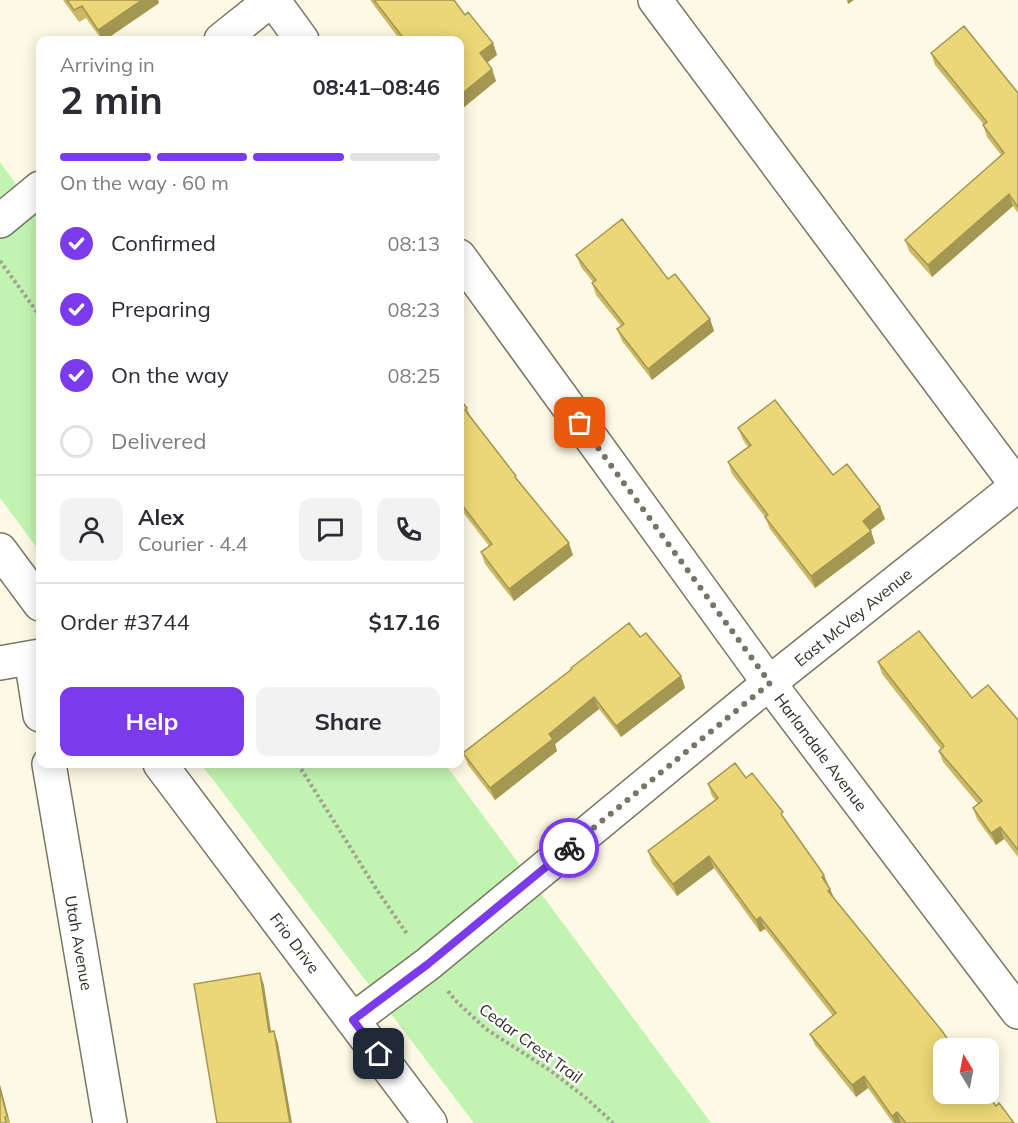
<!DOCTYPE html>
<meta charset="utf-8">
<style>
body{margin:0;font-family:Mulish,sans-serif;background:#f2f2f3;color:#2b2b33;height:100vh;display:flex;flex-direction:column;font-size:22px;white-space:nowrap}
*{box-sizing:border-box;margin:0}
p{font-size:20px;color:#7c7c81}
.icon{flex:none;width:33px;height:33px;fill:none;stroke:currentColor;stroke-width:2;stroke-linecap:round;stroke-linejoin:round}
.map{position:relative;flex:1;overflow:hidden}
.side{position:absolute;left:36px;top:36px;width:428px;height:732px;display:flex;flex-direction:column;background:#fff;border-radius:12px;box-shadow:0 3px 15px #0003}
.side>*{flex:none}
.needle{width:39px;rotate:350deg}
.fabs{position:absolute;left:933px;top:1038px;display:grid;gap:12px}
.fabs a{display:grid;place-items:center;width:66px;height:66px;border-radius:12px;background:#fff;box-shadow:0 3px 15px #0003;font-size:30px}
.pin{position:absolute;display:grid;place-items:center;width:51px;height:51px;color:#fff;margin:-26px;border-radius:12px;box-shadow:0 3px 9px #0006}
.courier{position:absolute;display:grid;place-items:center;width:60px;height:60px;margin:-30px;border:4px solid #7c3aed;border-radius:50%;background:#fff;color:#222;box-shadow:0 2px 8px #0007}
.head em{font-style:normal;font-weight:700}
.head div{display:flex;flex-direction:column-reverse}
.head{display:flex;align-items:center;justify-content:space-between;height:102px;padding:0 24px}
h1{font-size:39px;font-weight:700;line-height:45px}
.bar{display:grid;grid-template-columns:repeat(4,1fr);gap:9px 6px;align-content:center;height:72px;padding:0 24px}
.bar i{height:8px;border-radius:4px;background:#e1e1e2}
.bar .selected{background:#7c3aed}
.bar p{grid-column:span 4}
.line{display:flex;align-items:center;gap:15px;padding:0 24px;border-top:2px solid #e1e1e2}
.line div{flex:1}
.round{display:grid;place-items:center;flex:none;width:63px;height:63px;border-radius:12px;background:#f2f2f3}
ol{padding:0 24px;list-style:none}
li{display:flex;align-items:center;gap:18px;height:66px}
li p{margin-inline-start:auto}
li .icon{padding:6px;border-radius:50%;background:#7c3aed;color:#fff;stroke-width:4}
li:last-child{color:#7c7c81}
li i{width:33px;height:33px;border:3px solid #e1e1e2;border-radius:50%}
.action{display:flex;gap:12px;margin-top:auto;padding:12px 24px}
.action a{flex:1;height:69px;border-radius:12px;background:#7c3aed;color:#fff;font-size:24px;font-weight:700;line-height:69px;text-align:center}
.action a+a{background:#f2f2f3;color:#2b2b33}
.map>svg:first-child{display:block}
.green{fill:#c1f4b0}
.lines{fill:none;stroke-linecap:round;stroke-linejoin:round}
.minor-casing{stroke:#7a7663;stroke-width:36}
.path{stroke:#a5a292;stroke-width:4;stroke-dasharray:3 3;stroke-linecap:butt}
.minor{stroke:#fff;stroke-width:33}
.wall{fill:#cab966}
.shaded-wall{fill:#a49653}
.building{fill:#ebd777;stroke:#a49653;stroke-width:1.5}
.done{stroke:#787568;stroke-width:6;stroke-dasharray:0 10.8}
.route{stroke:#7c3aed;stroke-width:8}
.labels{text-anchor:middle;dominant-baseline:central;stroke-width:5;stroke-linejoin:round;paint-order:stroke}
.street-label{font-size:16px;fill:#302e26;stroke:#fff}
</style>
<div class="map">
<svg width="1018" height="1123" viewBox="0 0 1018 1123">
<rect width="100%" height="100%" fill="#fdf9e4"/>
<path class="green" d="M0 162 40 217V552L0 498Z
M201 764H445L711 1123H474Z"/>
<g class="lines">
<g class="minor-casing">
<path id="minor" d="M273 0 302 40
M655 0 1018 487
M221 40 271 0
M0 221 40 188
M459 256 769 683 1018 1012
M0 550 40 604
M31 658 40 715
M0 663 40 656
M49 764 110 1123
M160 764 430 1123
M353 1020 428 964 769 683 1018 485"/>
</g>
<path class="path" d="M0 261 40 316
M298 764 375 887 407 934
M448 991 455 1000 486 1029 551 1071 586 1098 613 1123"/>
<use href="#minor" class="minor"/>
</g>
<path class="wall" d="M63 0H158L159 3 105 40H102L86 18 79 22Z
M370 0H454L465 15 493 43 497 55 487 63 496 81 463 108 461 104 459 105V40H400Z
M931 53 1018 93V213L1013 206 932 277 909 251 905 240 1001 155 987 137 983 125H984L935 65Z
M576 255 668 279 710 319 714 331 652 380 622 341 617 329 621 326 596 295 592 283 593 282 581 267Z
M459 398 467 408 470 416 573 555 514 601 485 564 481 552 489 546 459 507Z
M738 428 833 475 880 507 885 519 870 530 875 543 815 588 770 529 765 517 732 474 728 462 748 447 743 440Z
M640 637 681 676 685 688 621 737 599 709 555 744 557 751 495 800 468 765 463 753Z
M878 662 972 698 1018 720V857L1004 839 996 845 977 819 973 808 978 804 943 762 939 751 941 749 882 674Z
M746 778 787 823 828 886 834 898 996 1106 1014 1123H893L868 1088 856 1097 815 1045 810 1034 833 1016 765 929 760 932 714 868 677 896 652 863 648 851 715 800 712 796 708 784Z
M0 1085 10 1123H0Z"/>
<path class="shaded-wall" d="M142 0H158L159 3 105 40H102L98 30Z
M847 0H854L848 4Z
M493 43 497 55 484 65 480 53Z
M492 69 496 81 463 108 459 96Z
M1009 194 1013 206 932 277 928 265Z
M710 319 714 331 652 380 648 369Z
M880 507 885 519 868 532 863 521Z
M871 531 875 543 815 588 811 576Z
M569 543 573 555 514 601 509 589Z
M681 676 685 688 621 737 616 726Z
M594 697 599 709 555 744 557 751 495 800 490 788 549 734Z
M1000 827 1004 839 996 845 991 833Z
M709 856 714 868 677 896 673 884Z
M824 875 829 887 822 877Z
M830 889 835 900 828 891Z
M760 917 765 929 760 932 756 920Z
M260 973 264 985 273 1044 269 1032Z
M274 1031 278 1043 292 1123H290Z
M864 1076 868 1088 856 1097 852 1085Z
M0 1085 10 1123 7 1116 0 1089Z
M897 1112 901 1123H895L892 1116Z"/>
<path class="building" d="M67 0H142L98 30 82 6 74 10Z
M374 0H454L465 15 468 12 493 43 480 53 492 69 459 96V40H405Z
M964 26 1018 93V207L1009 194 928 265 905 240 1004 153 983 125 987 122 931 53Z
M622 219 668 279 675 274 710 319 648 369 617 329 624 324 592 283 596 280 576 255Z
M459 398 467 408 465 410 516 476 515 477 569 543 509 589 481 552 492 544 459 501Z
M775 400 833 475 847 464 880 507 863 521 871 531 811 576 765 517 768 515 728 462 751 445 738 428Z
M629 623 640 637 646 633 681 676 616 726 594 697 549 734 553 739 490 788 463 753 572 669 571 668Z
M919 631 972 698 988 685 1018 720V850L1000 827 991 833 973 808 982 801 939 751 944 746 878 662Z
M735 763 746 778 752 773 783 812 781 814 824 875 822 877 830 889 828 891 942 1031 954 1048H944V1094H987L996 1106 999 1103 1014 1123H906L897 1112 892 1116 864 1076 852 1085 810 1034 836 1013 760 917 756 920 709 856 673 884 648 851 718 798 708 784Z
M260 973 269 1032 274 1031 290 1123H217L194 984Z
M0 1089 7 1116 5 1117 6 1123H0Z"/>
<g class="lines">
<path class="done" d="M569 848 770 683 580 423"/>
<path class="route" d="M379 1054 353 1020 428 964 569 848"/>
</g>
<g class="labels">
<g class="street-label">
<text transform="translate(853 617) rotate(-39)">East McVey Avenue</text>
<text transform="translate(821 752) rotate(53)">Harlandale Avenue</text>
<text transform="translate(79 943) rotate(80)">Utah Avenue</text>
<text transform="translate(295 943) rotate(53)">Frio Drive</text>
<text transform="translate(531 1043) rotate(36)">Cedar Crest Trail</text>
</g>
</g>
</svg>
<div class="fabs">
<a><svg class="needle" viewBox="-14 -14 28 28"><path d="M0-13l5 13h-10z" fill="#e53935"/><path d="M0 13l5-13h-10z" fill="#7c7c81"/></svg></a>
</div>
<div class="pin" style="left:580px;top:423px;background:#ea580c"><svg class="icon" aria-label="bag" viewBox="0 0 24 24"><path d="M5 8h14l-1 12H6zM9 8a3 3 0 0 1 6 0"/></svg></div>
<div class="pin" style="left:379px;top:1054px;background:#1f2937"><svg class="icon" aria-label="home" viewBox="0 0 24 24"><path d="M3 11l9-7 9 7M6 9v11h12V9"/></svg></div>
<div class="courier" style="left:569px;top:848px"><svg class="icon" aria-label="bike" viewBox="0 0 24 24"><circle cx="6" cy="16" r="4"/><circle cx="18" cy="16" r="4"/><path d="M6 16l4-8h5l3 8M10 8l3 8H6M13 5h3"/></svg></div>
<section class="side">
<div class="head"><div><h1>2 min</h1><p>Arriving in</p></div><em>08:41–08:46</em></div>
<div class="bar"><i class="selected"></i><i class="selected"></i><i class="selected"></i><i></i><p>On the way · 60 m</p></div>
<ol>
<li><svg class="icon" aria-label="check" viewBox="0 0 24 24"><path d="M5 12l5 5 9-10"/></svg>Confirmed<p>08:13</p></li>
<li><svg class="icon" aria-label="check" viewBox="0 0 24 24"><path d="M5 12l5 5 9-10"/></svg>Preparing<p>08:23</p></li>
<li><svg class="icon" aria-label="check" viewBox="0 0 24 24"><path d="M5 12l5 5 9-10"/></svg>On the way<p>08:25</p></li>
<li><i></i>Delivered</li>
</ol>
<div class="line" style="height:108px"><a class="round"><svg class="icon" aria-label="person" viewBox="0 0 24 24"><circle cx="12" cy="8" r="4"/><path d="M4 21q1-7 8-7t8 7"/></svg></a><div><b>Alex</b><p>Courier · 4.4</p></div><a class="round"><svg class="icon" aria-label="chat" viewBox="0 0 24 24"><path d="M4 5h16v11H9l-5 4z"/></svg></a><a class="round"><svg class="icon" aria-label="phone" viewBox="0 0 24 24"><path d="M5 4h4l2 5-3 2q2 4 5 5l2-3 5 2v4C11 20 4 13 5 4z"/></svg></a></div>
<div class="line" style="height:78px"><div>Order #3744</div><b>$17.16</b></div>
<div class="action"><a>Help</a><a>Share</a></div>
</section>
</div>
